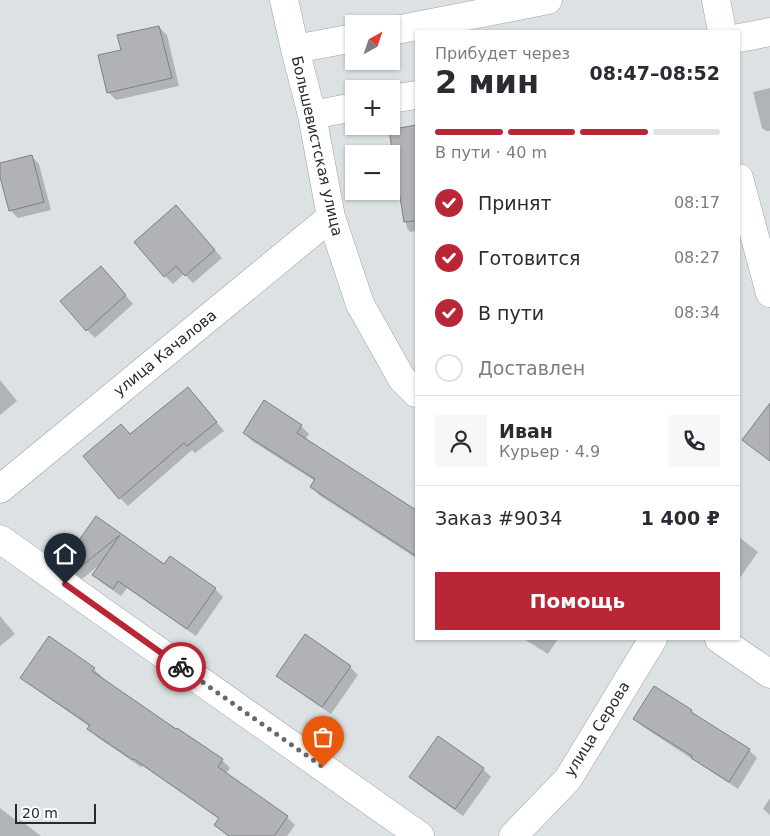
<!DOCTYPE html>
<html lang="ru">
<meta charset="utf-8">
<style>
body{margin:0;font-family:"DejaVu Sans",sans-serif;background:#f7f7f7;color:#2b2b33;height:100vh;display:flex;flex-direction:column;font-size:19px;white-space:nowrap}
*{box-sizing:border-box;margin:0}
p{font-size:16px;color:#7c7c81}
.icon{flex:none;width:28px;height:28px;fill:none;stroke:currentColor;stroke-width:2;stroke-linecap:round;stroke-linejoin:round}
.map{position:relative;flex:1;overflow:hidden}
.side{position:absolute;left:415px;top:30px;width:325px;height:610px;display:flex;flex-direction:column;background:#fff;border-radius:0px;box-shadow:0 1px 4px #0004}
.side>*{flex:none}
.needle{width:32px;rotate:40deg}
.tools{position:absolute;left:345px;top:15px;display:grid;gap:10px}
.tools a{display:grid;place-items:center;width:55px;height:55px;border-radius:0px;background:#fff;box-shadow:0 1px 4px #0004;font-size:25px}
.scale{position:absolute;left:15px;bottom:12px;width:81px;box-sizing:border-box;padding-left:5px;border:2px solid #282a2b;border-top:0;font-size:14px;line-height:18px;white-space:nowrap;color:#282a2b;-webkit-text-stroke:4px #fff;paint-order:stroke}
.pin{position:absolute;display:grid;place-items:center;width:42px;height:42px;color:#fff;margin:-51px -21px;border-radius:50% 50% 50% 0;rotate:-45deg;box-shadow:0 0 5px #0007}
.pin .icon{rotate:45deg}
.courier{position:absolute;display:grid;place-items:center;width:50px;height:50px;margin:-25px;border:4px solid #b92737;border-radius:50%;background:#fff;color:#222;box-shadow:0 1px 6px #0007}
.headline em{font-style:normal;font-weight:700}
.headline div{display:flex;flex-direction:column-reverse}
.headline{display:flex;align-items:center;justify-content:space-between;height:85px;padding:0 20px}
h1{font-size:32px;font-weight:700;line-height:38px}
.bar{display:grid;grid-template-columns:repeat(4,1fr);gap:8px 5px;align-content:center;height:60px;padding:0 20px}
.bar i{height:6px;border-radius:4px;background:#e1e1e2}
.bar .on{background:#b92737}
.bar p{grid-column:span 4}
.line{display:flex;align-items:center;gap:12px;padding:0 20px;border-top:1px solid #e1e1e2}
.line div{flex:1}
.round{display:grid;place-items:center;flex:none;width:52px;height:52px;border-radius:0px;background:#f7f7f7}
ol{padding:0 20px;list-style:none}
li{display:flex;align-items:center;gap:15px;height:55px}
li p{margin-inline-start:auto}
li .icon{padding:5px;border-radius:50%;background:#b92737;color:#fff;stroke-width:4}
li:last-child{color:#7c7c81}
li i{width:28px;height:28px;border:2px solid #e1e1e2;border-radius:50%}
.cta{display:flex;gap:10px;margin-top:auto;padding:10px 20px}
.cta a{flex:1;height:58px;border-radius:0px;background:#b92737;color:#fff;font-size:20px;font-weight:700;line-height:58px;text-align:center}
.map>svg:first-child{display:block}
.shadow{fill:#0003}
.building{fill:#b0b2b6;stroke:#7e8084}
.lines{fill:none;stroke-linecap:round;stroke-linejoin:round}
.minor-casing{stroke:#9da2a4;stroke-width:29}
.minor{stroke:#fff;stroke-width:28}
.done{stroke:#676a6c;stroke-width:5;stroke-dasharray:0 9}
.route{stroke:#b92737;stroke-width:6}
.labels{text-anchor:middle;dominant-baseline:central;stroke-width:5;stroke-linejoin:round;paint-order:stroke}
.street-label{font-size:15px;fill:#282a2b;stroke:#fff}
</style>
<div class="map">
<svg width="770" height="836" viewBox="0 0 770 836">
<rect width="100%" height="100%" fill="#dce1e4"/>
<path class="shadow" d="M159 27 167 35 179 86 116 100 108 92 122 51Z
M770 88V131H766L762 128 753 92Z
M416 127V231L410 232 407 228 390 131Z
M31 156 39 164 51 210 18 218 10 210 0 172V164Z
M184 215 222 258 193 283 184 274 173 284 165 276Z
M109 276 133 304 95 338 87 330Z
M0 380 17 401 0 415Z
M188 389 196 396 224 431 195 453 192 450 128 506 120 498 131 435Z
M301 426 309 434 305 440 416 511V558L319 495 312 487 315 481 252 441 244 433Z
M96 518 165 566 215 589 223 597 196 636 127 588 121 596 101 582 93 574 98 566 82 579 72 572 64 564Z
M739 537 758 552 739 579Z
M0 616 15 634 0 646Z
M524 639H558L548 654Z
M350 667 358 675 331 714 286 683 278 675Z
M94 669 102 677 101 679 222 760 230 768 226 774 287 817 295 825 287 836H228L215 825 219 819 143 766 141 767 97 737 89 729 90 727 30 685 22 677Z
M691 711 697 717 749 750 757 758 738 789 642 726 634 718Z
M483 769 491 777 463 816 419 785 411 777Z
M770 798V815L763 809Z
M0 808 18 822 20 820 41 836H0Z"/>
<path class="building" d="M159 26 172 78 107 93 98 55 121 50 117 35Z
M416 125V221L404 222 389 130Z
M32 155 44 202 9 211 0 177V163Z
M176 205 215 250 185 276 176 266 164 277 134 242Z
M101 266 126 295 86 331 60 301Z
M188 387 217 422 187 446 184 443 119 499 83 456 121 424 130 434Z
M264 400 302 425 297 433 416 510V556L310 487 315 479 243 433Z
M770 403V461L742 440Z
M96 516 164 564 170 556 216 588 187 629 118 581 113 589 92 575 120 535 74 572 62 564Z
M305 634 351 666 322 707 276 676Z
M49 636 95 668 92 671 176 729 177 728 223 759 218 767 288 816 274 836H229L214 825 219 818 134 759 133 760 87 729 90 725 20 678Z
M654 686 692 710 691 712 750 749 729 782 691 758 692 756 633 719Z
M438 736 484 768 455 809 409 777Z"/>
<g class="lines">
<g class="minor-casing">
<path id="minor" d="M284 0 295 49 312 115 331 217 360 304 402 379 416 393
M716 0 722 31
M391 31 548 0
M739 38 770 32
M295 49 354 38
M391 99 416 95
M312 115 354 107
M739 178 770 293
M0 489 331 217
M0 539 420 836
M719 639 770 674
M513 836 568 779 653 639"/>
</g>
<use href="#minor" class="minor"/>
</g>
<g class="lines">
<path class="done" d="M181 667 323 767"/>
<path class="route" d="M65 584 181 667"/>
</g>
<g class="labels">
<g class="street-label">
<text transform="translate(317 146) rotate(77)">Большевистская улица</text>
<text transform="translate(165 353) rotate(-39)">улица Качалова</text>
<text transform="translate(597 729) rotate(-58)">улица Серова</text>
</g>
</g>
</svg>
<div class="tools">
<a><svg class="needle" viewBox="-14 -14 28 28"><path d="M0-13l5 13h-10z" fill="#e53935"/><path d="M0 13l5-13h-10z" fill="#7c7c81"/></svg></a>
<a>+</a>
<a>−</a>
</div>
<div class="scale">20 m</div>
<div class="pin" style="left:323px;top:767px;background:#ea580c"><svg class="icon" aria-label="bag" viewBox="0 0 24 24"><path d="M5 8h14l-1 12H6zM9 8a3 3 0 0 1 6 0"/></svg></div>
<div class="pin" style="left:65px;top:584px;background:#1f2937"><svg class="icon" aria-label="home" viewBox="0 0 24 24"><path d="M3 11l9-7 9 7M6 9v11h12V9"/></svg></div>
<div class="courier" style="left:181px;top:667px"><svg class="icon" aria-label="bike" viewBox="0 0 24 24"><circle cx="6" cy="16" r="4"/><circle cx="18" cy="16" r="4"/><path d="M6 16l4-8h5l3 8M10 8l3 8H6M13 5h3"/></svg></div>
<section class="side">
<div class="headline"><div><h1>2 мин</h1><p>Прибудет через</p></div><em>08:47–08:52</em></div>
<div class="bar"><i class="on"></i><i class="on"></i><i class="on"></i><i></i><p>В пути · 40 m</p></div>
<ol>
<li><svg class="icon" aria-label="check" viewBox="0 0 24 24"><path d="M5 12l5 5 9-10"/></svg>Принят<p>08:17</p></li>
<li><svg class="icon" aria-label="check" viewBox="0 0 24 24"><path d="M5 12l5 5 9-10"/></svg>Готовится<p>08:27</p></li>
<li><svg class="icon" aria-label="check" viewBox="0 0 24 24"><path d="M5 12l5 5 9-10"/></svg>В пути<p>08:34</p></li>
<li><i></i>Доставлен</li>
</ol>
<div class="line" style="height:90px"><a class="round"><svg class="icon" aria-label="person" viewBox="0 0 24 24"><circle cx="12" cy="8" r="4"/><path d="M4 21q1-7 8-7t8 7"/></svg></a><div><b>Иван</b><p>Курьер · 4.9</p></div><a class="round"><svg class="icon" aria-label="phone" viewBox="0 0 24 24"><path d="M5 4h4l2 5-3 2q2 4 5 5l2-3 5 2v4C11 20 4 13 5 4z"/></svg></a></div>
<div class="line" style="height:65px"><div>Заказ #9034</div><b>1 400 ₽</b></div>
<div class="cta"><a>Помощь</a></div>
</section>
</div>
